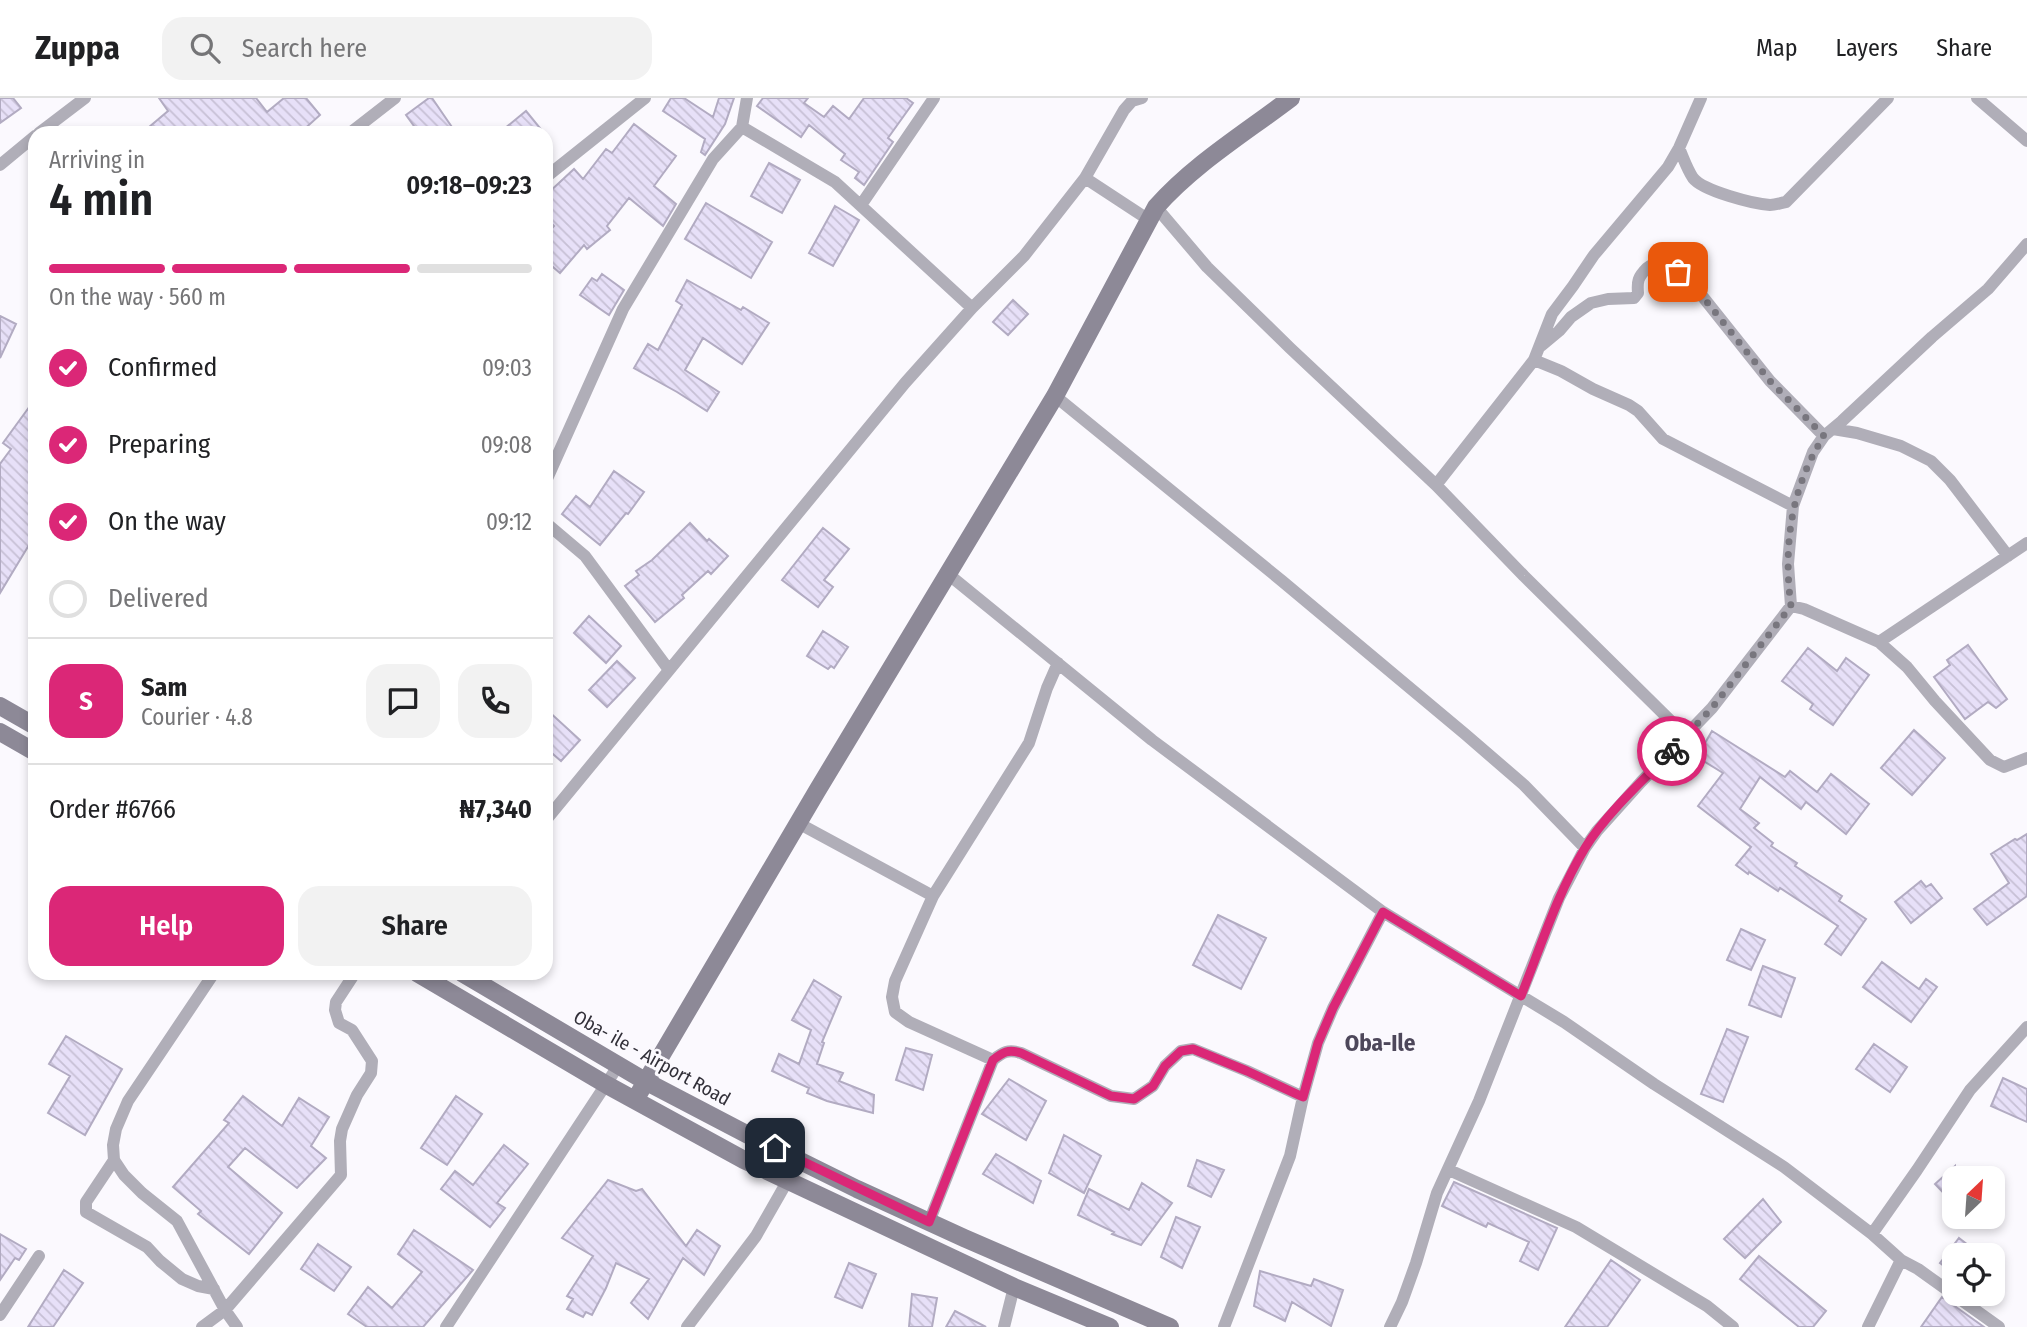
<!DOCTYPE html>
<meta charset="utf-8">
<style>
body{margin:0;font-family:"Fira Sans Condensed",sans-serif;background:#f2f2f2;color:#202124;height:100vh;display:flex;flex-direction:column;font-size:26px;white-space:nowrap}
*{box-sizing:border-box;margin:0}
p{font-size:23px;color:#757577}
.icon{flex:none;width:38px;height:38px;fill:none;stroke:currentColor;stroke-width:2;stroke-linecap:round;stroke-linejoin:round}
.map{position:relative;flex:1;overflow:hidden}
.side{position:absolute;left:28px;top:28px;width:525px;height:854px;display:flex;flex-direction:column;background:#fff;border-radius:21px;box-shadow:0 4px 10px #0003}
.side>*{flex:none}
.needle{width:46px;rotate:25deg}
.controls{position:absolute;left:1942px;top:1068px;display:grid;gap:14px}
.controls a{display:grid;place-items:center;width:63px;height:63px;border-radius:14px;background:#fff;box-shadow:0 4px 10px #0003;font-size:35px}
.pin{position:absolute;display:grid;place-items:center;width:60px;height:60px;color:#fff;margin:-30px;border-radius:14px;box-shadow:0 4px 10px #0006}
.courier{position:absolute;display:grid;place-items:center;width:70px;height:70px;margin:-35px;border:5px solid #db2777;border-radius:50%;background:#fff;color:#222;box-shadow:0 2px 9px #0007}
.summary em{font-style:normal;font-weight:600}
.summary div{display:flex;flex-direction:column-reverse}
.summary{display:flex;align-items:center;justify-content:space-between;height:119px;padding:0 21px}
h1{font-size:46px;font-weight:600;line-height:52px}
.bar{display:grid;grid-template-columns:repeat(4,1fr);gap:10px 7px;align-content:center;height:84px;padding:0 21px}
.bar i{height:9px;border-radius:5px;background:#e0e0e0}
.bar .on{background:#db2777}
.bar p{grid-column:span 4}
.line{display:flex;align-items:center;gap:18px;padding:0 21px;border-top:2px solid #e0e0e0}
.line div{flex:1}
.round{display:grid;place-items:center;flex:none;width:74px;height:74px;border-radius:21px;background:#f2f2f2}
ol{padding:0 21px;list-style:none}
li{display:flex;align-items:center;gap:21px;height:77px}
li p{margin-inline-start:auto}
li .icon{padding:7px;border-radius:50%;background:#db2777;color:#fff;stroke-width:4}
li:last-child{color:#757577}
li i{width:38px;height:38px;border:4px solid #e0e0e0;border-radius:50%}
.action{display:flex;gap:14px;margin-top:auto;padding:14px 21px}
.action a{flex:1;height:80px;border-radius:21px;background:#db2777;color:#fff;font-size:28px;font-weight:600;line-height:80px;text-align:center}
.action a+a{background:#f2f2f2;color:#202124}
header{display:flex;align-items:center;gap:42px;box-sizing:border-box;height:98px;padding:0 35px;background:#fff;border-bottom:2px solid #e0e0e0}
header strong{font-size:33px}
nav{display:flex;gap:38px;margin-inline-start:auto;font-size:24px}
.search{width:490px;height:63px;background:#f2f2f2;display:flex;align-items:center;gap:18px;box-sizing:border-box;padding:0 24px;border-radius:21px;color:#757577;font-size:26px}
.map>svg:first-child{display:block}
.building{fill:url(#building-back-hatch);stroke:#b2abc2;stroke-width:2}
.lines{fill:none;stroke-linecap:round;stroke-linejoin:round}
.street{stroke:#b0aeb8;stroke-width:12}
.secondary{stroke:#8d8997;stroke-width:18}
.done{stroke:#78767e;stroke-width:7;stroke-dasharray:0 12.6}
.route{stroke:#db2777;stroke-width:9}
.labels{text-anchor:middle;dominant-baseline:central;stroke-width:6;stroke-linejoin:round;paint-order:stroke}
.street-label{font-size:19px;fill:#323039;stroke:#fbf9fe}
.quarter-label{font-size:23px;font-weight:bold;fill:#4d475a;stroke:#fbf9fe}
</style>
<header>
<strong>Zuppa</strong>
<div class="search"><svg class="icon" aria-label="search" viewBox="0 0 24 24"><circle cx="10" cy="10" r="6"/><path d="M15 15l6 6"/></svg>Search here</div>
<nav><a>Map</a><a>Layers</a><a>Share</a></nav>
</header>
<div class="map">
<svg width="2027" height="1229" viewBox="0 0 2027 1229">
<defs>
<pattern id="building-back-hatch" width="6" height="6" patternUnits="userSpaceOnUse" patternTransform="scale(1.75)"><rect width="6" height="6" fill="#e7e0f8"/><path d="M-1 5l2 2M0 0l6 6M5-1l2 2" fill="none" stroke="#c7c0d5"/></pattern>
</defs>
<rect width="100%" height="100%" fill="#fbf9fe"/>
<path class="building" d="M0 0H13L21 10 0 25Z
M159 0H256L267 14 284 0H306L320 17 300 35H142L168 13Z
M429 0H432L456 35H419L406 17Z
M671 0H684L713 19 719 0H734L725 26 705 57 701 54 705 41 663 13Z
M763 0H808L804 5 824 19 833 8 849 21 864 0H906L913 5 888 40 893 44 864 87 855 80 859 74 841 62 845 56 809 27 801 39 757 8Z
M526 13 544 35H499Z
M634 26 676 58 654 88 676 106 663 128 629 100 607 128 610 132 587 151 584 147 560 175 546 163V137L554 128 546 120V97L574 71 583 81 606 51 612 55Z
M769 65 800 82 782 115 751 98Z
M706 105 772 144 751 180 685 141Z
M835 108 859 122 833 168 809 155Z
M602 176 624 192 609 217 580 197 592 180 597 183Z
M687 182 741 212 743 209 769 225 742 266 703 240 685 272 719 294 707 313 677 294 634 270 648 246 658 252 682 207 676 203Z
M1013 202 1028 216 1008 237 993 224Z
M0 218 16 226 0 260Z
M35 301V437L0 495V366L11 351 3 345Z
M614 373 644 394 628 416 626 415 600 447 562 416 576 398 590 409Z
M690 425 707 443 709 441 728 458 711 476 708 473 682 497 684 500 655 524 625 488 639 477 636 473 652 462Z
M823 430 849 451 824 482 833 489 818 509 782 482Z
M589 518 621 548 606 565 574 535Z
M823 533 848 549 834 570 831 568 828 571 807 558Z
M1968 547 2007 601 1996 610 1988 604 1965 621 1934 579 1950 567 1947 562Z
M1808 550 1837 573 1846 560 1869 577 1833 627 1810 611 1813 606 1782 583Z
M617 563 635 580 607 609 589 592Z
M546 611 580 642 561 663 546 650Z
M1914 632 1945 660 1912 697 1881 670Z
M1712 633 1785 679 1790 673 1817 694 1831 676 1869 706 1846 736 1806 704 1801 711 1760 679 1740 711 1759 725 1754 730 1773 745 1771 748 1797 765 1795 768 1842 798 1839 803 1866 821 1841 857 1825 846 1838 828 1780 790 1778 793 1749 774 1748 776 1736 767 1751 749 1698 708 1723 675 1697 659Z
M2027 736V798L1987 827 1974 811 2009 785 1991 756 2015 741 2017 742Z
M1921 783 1926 789 1931 786 1942 800 1911 825 1895 804Z
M1218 817 1266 840 1241 891 1193 867Z
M1741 831 1765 842 1751 872 1727 862Z
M1882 864 1919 891 1926 881 1937 889 1911 924 1863 889Z
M1763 868 1795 880 1781 919 1749 907Z
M814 882 841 899 822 944 824 945 817 966 843 975 839 983 874 997 873 1015 827 1003 807 995 809 990 772 973 779 956 799 966 811 932 792 922Z
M1727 931 1748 939 1723 1004 1701 996Z
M66 938 122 971 85 1037 48 1015 70 978 49 966Z
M1874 946 1907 969 1890 994 1856 971Z
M906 950 932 957 923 992 896 982Z
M2003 980 2027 991V1024L1991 1008Z
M1009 981 1046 1003 1026 1042 982 1016Z
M243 998 282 1028 299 1000 329 1019 311 1048 326 1060 297 1090 245 1050 228 1069 282 1115 249 1156 198 1116 201 1113 173 1089 229 1025 224 1022Z
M456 998 482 1016 447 1067 421 1050Z
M1064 1037 1101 1058 1084 1095 1049 1075Z
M504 1047 528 1066 497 1105 505 1110 490 1129 441 1091 455 1073 473 1087Z
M996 1056 1041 1083 1033 1105 983 1076Z
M1197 1062 1224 1072 1211 1099 1188 1088Z
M1955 1068V1107L1935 1086Z
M608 1082 636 1093 642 1091 686 1148 697 1132 720 1148 704 1177 683 1160 648 1221 631 1205 649 1181 616 1165 606 1190 592 1217 586 1214 583 1219 567 1211 573 1201 567 1198 593 1158 562 1140Z
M1454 1084 1557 1130 1538 1172 1520 1163 1529 1144 1488 1125 1486 1129 1442 1108Z
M1142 1085 1172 1105 1141 1147 1112 1136 1114 1134 1078 1117 1089 1091 1129 1112Z
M1763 1101 1781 1124 1745 1160 1724 1141Z
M1176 1119 1200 1129 1182 1170 1161 1159Z
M414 1132 473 1172 423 1229H367L348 1216 368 1189 392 1210 422 1174 398 1156Z
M0 1136 26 1151 19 1162 15 1160 0 1182Z
M1959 1140 1981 1157H1955V1176L1940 1165Z
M318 1146 351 1169 334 1193 301 1171Z
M1759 1158 1826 1213 1813 1229H1799L1740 1181Z
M1611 1162 1640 1182 1607 1229H1565Z
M849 1165 876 1176 862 1210 835 1199Z
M64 1172 83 1185 53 1229H28Z
M1260 1173 1311 1188 1314 1181 1343 1192 1331 1228 1292 1204 1285 1223 1254 1208Z
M912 1196 937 1200 932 1229H909Z
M1942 1199 1984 1229H1921Z
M955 1213 986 1229H946Z"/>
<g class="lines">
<path class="street" d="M1977 0 2027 43
M742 29 835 84 972 210
M39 35 85 0
M350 35 395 0
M1679 50C1683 59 1687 71 1693 80 1703 93 1754 106 1770 107 1776 107 1780 105 1786 104L1888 0
M0 67 35 38
M546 79 645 0
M1085 80 1149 122
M861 107 934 0
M1156 109 1207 169 1290 250 1436 387 1524 478 1686 638
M1541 248 1559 233 1571 219 1591 205 1608 201 1634 200 1638 195C1637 183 1638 179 1647 170 1662 157 1680 175 1691 184L1770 283 1824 338
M1534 262 1561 273 1593 291 1629 307 1638 313 1663 341 1793 408
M1055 298 1282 483 1465 636 1524 687 1585 750
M1833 331 1857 335 1901 348 1931 363 1950 382 2008 458
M546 383 623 211 713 61 742 29 747 0
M1436 387 1534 262 1552 216 1573 188 1594 157 1668 69 1679 50 1701 0
M546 425 585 458 669 572
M948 476 1152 642 1383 814 1564 924 1654 986 1784 1069 1872 1136 1901 1162 1918 1171 1999 1229
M1791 508 1788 466 1793 408 1813 354 1824 338 1842 323 1932 239 1988 191 2027 146
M1879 544 2027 445
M546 722 905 285 972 210 1024 158 1085 80 1124 12 1132 3 1142 0
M798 725 933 798
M214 875 128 1003 116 1031 113 1047 114 1062 124 1077 142 1095 177 1123 225 1212 237 1229
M993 962 909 924 895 914 892 899 895 883 933 798 1029 645 1047 590 1058 565
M114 1062 86 1104V1114L147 1149 160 1163 182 1181 198 1188 214 1191
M1449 1072 1576 1129 1707 1208 1733 1229
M929 1124 993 962C1003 954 1008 951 1021 955L1111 998 1134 1001 1153 988 1165 968 1181 953 1193 951 1247 973 1303 999
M1872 1136 1917 1072 1970 992 2027 929
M0 1217 39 1158
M202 1229 225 1212 341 1077 340 1043 342 1031 357 997 371 975 372 963 352 932 339 925 335 912 336 904 355 875
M446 1229 618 968
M687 1229 756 1138 788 1082
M1004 1229 1014 1189
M1224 1229 1290 1058 1303 999 1318 945 1333 910 1383 814
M1390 1229 1402 1204 1416 1165 1437 1095 1479 1003 1559 800 1585 750 1597 733 1641 684 1712 610 1791 508 1804 511 1879 544 1907 569 1935 603 1990 662 2004 669 2027 660
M1868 1229 1901 1162"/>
<path class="secondary" d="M0 608 35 628
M0 634 35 654
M417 875 607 987 744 1062 1014 1189 1110 1229
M462 875 645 983 754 1040 857 1091 964 1140 1170 1229
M635 1002 817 693 1055 298 1156 109C1194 66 1245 35 1291 0"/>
</g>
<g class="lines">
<path class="done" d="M1672 653 1712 610 1791 508C1783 448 1791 389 1824 338L1770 283 1691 184 1678 174"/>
<path class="route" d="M775 1050 929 1124 993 962C1003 954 1008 951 1021 955L1111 998 1134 1001 1153 988 1165 968 1181 953 1193 951 1247 973 1303 999 1318 945 1333 910 1383 814 1521 898C1541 848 1557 796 1585 750 1605 717 1644 681 1672 653"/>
</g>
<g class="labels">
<g class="street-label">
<text transform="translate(652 960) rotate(29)">Oba- ile - Airport Road</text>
</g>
<g class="quarter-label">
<text x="1380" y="945">Oba-Ile</text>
</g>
</g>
</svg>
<div class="controls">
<a><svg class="needle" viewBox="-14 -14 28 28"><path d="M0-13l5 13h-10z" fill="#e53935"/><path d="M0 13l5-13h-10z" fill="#757577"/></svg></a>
<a><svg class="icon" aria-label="locate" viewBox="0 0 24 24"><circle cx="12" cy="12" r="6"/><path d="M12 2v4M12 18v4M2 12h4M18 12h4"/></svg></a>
</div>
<div class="pin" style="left:1678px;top:174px;background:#ea580c"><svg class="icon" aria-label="bag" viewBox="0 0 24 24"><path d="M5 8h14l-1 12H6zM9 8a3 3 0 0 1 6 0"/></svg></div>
<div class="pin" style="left:775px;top:1050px;background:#1f2937"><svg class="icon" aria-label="home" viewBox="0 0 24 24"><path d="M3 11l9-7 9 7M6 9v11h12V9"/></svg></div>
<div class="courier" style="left:1672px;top:653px"><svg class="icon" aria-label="bike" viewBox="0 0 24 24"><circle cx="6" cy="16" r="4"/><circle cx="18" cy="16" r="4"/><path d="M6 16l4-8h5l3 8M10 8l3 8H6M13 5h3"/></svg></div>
<section class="side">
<div class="summary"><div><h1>4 min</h1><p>Arriving in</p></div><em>09:18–09:23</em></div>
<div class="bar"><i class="on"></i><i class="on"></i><i class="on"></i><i></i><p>On the way · 560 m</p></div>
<ol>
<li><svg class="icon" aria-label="check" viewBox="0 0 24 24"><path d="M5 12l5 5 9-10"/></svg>Confirmed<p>09:03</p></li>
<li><svg class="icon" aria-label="check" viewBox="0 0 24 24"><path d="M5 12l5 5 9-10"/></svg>Preparing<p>09:08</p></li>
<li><svg class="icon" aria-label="check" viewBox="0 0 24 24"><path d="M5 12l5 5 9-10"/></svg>On the way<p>09:12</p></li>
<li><i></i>Delivered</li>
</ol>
<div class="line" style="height:126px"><b class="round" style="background:#db2777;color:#fff">S</b><div><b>Sam</b><p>Courier · 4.8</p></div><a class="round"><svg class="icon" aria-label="chat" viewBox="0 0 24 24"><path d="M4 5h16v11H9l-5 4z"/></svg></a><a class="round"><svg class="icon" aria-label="phone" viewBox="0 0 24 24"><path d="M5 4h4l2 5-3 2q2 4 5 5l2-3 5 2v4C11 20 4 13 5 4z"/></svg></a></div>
<div class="line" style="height:91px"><div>Order #6766</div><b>₦7,340</b></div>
<div class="action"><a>Help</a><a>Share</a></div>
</section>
</div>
